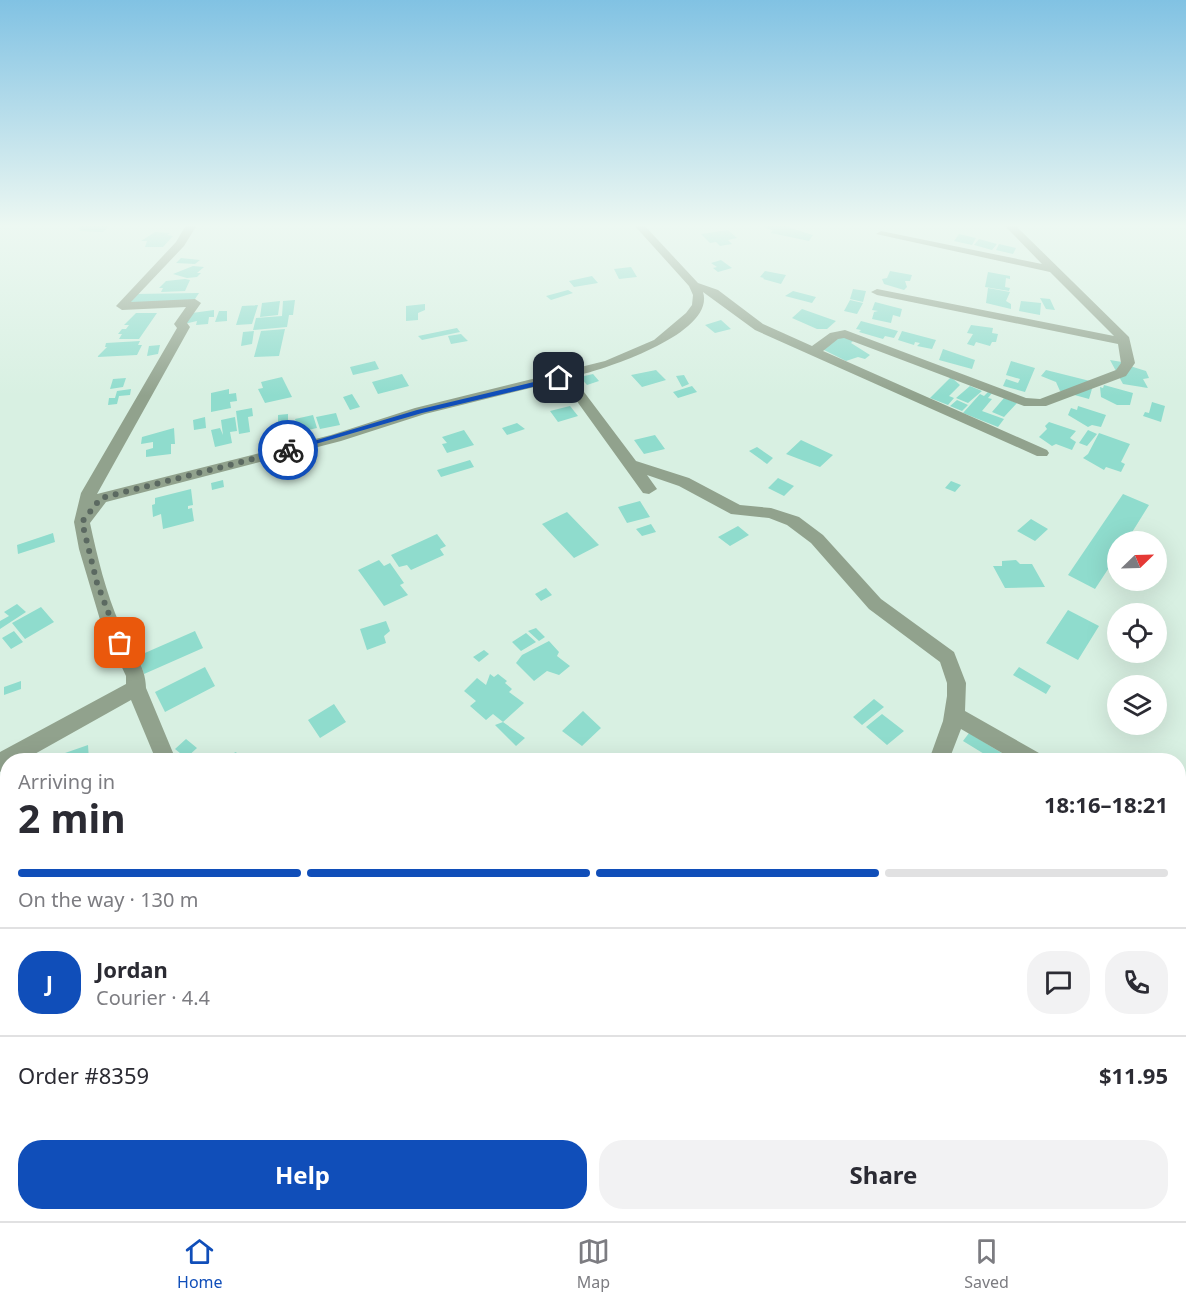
<!DOCTYPE html>
<meta charset="utf-8">
<style>
body{margin:0;font-family:"Noto Sans",sans-serif;background:#f2f2f3;color:#2b2b33;height:100vh;display:flex;flex-direction:column;font-size:22px;white-space:nowrap}
*{box-sizing:border-box;margin:0}
p{font-size:20px;color:#7c7c81}
.icon{flex:none;width:33px;height:33px;fill:none;stroke:currentColor;stroke-width:2;stroke-linecap:round;stroke-linejoin:round}
.map{position:relative;flex:1;overflow:hidden}
.details{position:absolute;left:0px;top:753px;width:1186px;height:468px;display:flex;flex-direction:column;background:#fff;border-radius:24px 24px 0 0;box-shadow:0 6px 24px #0002}
.details>*{flex:none}
.needle{width:39px;rotate:67deg}
.controls{position:absolute;left:1107px;top:531px;display:grid;gap:12px}
.controls a{display:grid;place-items:center;width:60px;height:60px;border-radius:50%;background:#fff;box-shadow:0 6px 24px #0002;font-size:30px}
.pin{position:absolute;display:grid;place-items:center;width:51px;height:51px;color:#fff;margin:-26px;border-radius:12px;box-shadow:0 3px 9px #0006}
.courier{position:absolute;display:grid;place-items:center;width:60px;height:60px;margin:-30px;border:4px solid #104eb9;border-radius:50%;background:#fff;color:#222;box-shadow:0 2px 8px #0007}
.headline em{font-style:normal;font-weight:700}
.headline div{display:flex;flex-direction:column-reverse}
.headline{display:flex;align-items:center;justify-content:space-between;height:102px;padding:0 18px}
h1{font-size:39px;font-weight:700;line-height:45px}
.bar{display:grid;grid-template-columns:repeat(4,1fr);gap:9px 6px;align-content:center;height:72px;padding:0 18px}
.bar i{height:8px;border-radius:4px;background:#e1e1e2}
.bar .selected{background:#104eb9}
.bar p{grid-column:span 4}
.line{display:flex;align-items:center;gap:15px;padding:0 18px;border-top:2px solid #e1e1e2}
.line div{flex:1}
.round{display:grid;place-items:center;flex:none;width:63px;height:63px;border-radius:24px;background:#f2f2f3}
.action{display:flex;gap:12px;margin-top:auto;padding:12px 18px}
.action a{flex:1;height:69px;border-radius:24px;background:#104eb9;color:#fff;font-size:24px;font-weight:700;line-height:69px;text-align:center}
.action a+a{background:#f2f2f3;color:#2b2b33}
.tab-bar{display:flex;justify-content:space-around;align-items:center;height:84px;border-top:2px solid #e1e1e2;background:#fff;font-size:16px;color:#7c7c81}
.tab-bar a{display:grid;justify-items:center;gap:3px}
.tab-bar .selected{color:#104eb9}
.map>svg:first-child{display:block}
.building{fill:#8fdccd}
.lines{fill:none;stroke-linecap:round;stroke-linejoin:round}
.minor{fill:#91a28d;fill-rule:evenodd}
.route{fill:#104eb9}
.done{stroke:#5b6961;stroke-width:6;stroke-dasharray:0 10.8}
</style>
<div class="map">
<svg width="1186" height="1221" viewBox="0 0 1186 1221">
<rect width="100%" height="100%" fill="#d8f0e2"/>
<path class="building" d="M82 225H110L103 232 79 231 81 229H78Z
M768 225H781L813 235 809 241 771 233 773 230 765 228Z
M728 230 737 238 728 240 732 244 720 246 716 242 710 243 701 234Z
M155 232 170 233 167 235 173 236 163 247H145L147 241H141Z
M959 234 976 238 972 245 954 241Z
M979 239 997 244 992 250 974 245Z
M999 244 1016 248 1013 254 996 250Z
M181 258 200 260 195 264 176 263Z
M721 260 732 268 718 272 713 268 717 267 711 263Z
M193 266 204 267 197 273H201L197 277 187 278 173 274Z
M631 267 637 277 619 279 614 269Z
M765 271 786 275 781 284 763 279 764 278 760 277Z
M890 271 912 275 910 281H905L907 287 904 290 884 284 882 279 887 278Z
M988 272 1010 276V279L1006 278 1005 287 1010 288 1009 291 985 287Z
M592 276 598 283 574 287 569 281Z
M185 279 190 280 185 291 161 292 163 288H159L166 281Z
M988 288 1010 292 1006 301 1011 304V309L986 303Z
M853 289 866 291 863 302 850 299Z
M568 290 573 293 551 300 546 296Z
M793 291 816 297 812 303 785 296Z
M199 293 193 302 127 304 133 294Z
M1040 298 1050 299 1055 310 1046 309Z
M295 300 293 315H289L287 327 253 330 256 318 282 316 283 301Z
M850 300 863 303 857 314 844 311Z
M280 301 278 315 260 317 262 303Z
M1021 301 1041 303 1040 315 1019 311Z
M875 302 902 309 900 317 893 315 891 323 872 319 874 312 878 311 872 310Z
M425 304V310L418 313V320L406 321V306Z
M258 305 252 324 236 325 242 306Z
M802 309 836 321 827 329H817L792 318Z
M214 310V317H209L208 324 196 325 197 321 184 324 192 313Z
M219 311H227V321L215 322Z
M136 313H157L139 339H119L122 334H118L122 329H126L129 325H124Z
M721 320 731 329 715 333 705 325Z
M861 321 898 331 894 338 885 336 883 339 859 332 861 330 856 329Z
M971 325 993 328 992 333 998 334 996 342H992L990 346 976 342 974 346 967 344 973 334 967 333Z
M457 328 460 332 422 340 418 336Z
M285 329 279 356 254 357 261 331Z
M254 331 252 344 241 346 243 332Z
M902 331 936 340 932 349 917 346 920 343 915 342 914 345 898 340Z
M461 334 468 341 451 344 448 336Z
M840 334 855 339 851 343 870 355 865 359 858 357 846 361 822 349Z
M140 341 138 345H142L137 355 97 357 107 347H105L106 343Z
M160 345 158 354 147 356 149 346Z
M943 349 975 360 972 369 939 360Z
M1110 360 1128 363 1130 366 1146 371 1149 378 1143 379 1148 388 1123 384Z
M375 361 379 369 353 375 350 367Z
M1011 361 1035 368 1025 392 1003 386 1006 379 1018 383 1020 379 1006 375Z
M656 370 666 380 642 387 631 375Z
M1046 370 1094 382 1089 399 1060 391 1056 382 1041 376Z
M402 374 409 386 378 394 372 382Z
M593 374 599 381 587 385 580 377Z
M684 375 689 384 682 387 676 376Z
M282 377 292 397 265 403 258 389 263 388 261 382Z
M951 377 960 385 949 396 954 398 948 405 930 398Z
M126 378 123 387 110 389 113 379Z
M1104 385 1133 393 1130 405H1117L1101 397 1100 387 1103 388Z
M692 386 697 392 678 398 673 392Z
M970 386 982 391 968 403 956 398Z
M131 389 130 395 119 396 117 404 108 405 109 398H115L117 391Z
M229 389V394L236 393 237 401 230 402 231 408 211 412V393Z
M988 392 992 393 988 398 992 399 982 411 1004 419 998 427 963 413 980 394 984 396Z
M352 394 360 407 350 410 343 397Z
M1004 398 1017 403 1004 417 992 412Z
M957 400 968 405 962 411 950 406Z
M1152 402 1165 406 1161 422 1143 416 1145 412 1149 413Z
M570 406 578 416 558 422 550 411Z
M1078 406 1106 415 1101 427 1092 425 1088 427 1068 415 1071 408 1077 410Z
M252 408 253 416 248 417 250 432 239 434 236 411Z
M336 413 340 425 320 429 316 417Z
M288 414V424L278 426V415Z
M313 415 317 428 299 432 295 419Z
M205 417 206 428 194 430 193 420Z
M235 417 237 431 230 432 232 443 215 447 211 430 220 428 223 435 221 420Z
M1049 422 1076 431 1070 438 1076 442 1072 450 1056 444 1052 446 1039 437 1047 429 1045 426Z
M517 423 525 429 507 435 502 428Z
M174 428 175 444H171V454L146 457V450L153 448V442L141 444 142 437Z
M464 430 474 445 447 453 442 444 447 443 442 437Z
M1088 430 1097 434 1087 446 1079 443Z
M1099 433 1130 444 1121 462 1125 464 1121 472 1106 467 1104 470 1083 458 1088 454Z
M655 435 665 449 644 454 634 440Z
M801 440 833 455 820 467 786 454Z
M757 447 773 458 767 464 749 451Z
M470 460 474 467 441 477 437 470Z
M778 478 794 486 784 496 768 488Z
M223 480 224 487 212 490 211 483Z
M951 481 961 485 955 492 945 488Z
M191 489 193 505 188 506V509L192 508 194 521 163 529 161 514 153 517 152 505 155 504V498Z
M1123 494 1149 505 1126 542H1118V554L1095 589 1068 575Z
M640 501 650 517 627 523 618 507Z
M567 512 599 545 574 558 542 524Z
M1031 519 1048 529 1035 541 1017 531Z
M651 524 656 532 642 536 636 529Z
M738 526 749 535 730 546 718 537Z
M53 533 55 542 18 554 17 545Z
M437 534 446 546 440 549 444 555 411 570 407 565 399 567 391 555Z
M379 560 384 566 390 563 404 583 400 585 408 595 384 606 358 570Z
M1016 560 1020 564H1032L1045 587 1005 588 993 566H1002V561Z
M546 588 552 595 541 601 535 594Z
M17 604 26 612 0 629V621L9 616 4 612Z
M41 607 54 622 25 639 12 623Z
M1068 610 1099 626 1078 660 1046 643Z
M386 621 390 631 384 636 386 643 367 650 360 629Z
M536 628 545 637 539 641 528 631Z
M14 631 23 642 11 649 2 638Z
M195 631 203 648 144 674 138 656Z
M526 633 536 642 521 651 512 642Z
M549 641 559 652 557 656 570 666 559 675 547 671 534 681 516 663 522 655Z
M484 650 489 654 479 662 473 657Z
M205 667 215 686 165 712 155 692Z
M1019 667 1051 686 1046 694 1013 675Z
M490 674 494 677 498 674 507 681 505 683 512 689 509 692 524 703 503 722 493 714 486 720 470 706 476 701 464 691 477 678 486 685Z
M21 681V689L4 695V687Z
M874 699 884 707 862 725 853 717Z
M334 704 346 722 320 738 308 720Z
M583 711 601 728 582 746 562 731Z
M882 714 904 731 887 745 866 727Z
M503 722 525 738 516 746 495 725Z
M969 733 1005 755 1002 760H994L963 741Z
M186 739 197 748 186 758 175 749Z
M88 745 89 760H45Z
M236 752 241 760H219Z
M8 785V815L1 817V787Z
M8 818V847L0 850V820Z
M1179 1080 1186 1084 1185 1134 1179 1130Z
M1179 1144 1186 1148V1164L1179 1160Z
M66 1214H71V1221H50Z
M663 1214H704L706 1221H666Z
M953 1214H975L971 1221H961Z
M1044 1214H1082L1083 1221H1041Z
M1111 1214H1132L1130 1221H1121Z"/>
<g class="lines">
<path class="minor" d="M186 225H197L184 246 131 302 195 299 201 303 187 323 190 327 97 494 331 435 415 408 605 361 654 340 686 313 692 305 693 295 689 286 634 225H644L698 283 718 290 763 324 812 346 830 333 845 330 1026 398 1040 399 1116 370 1121 363 1118 344 877 295 871 292 877 289 1114 336 1050 272 876 234 881 231 1042 264 1004 225H1015L1129 337 1135 363 1126 376 1046 406H1024L844 338 838 339 823 351 1047 450 1049 453 1047 456H1037L755 330 703 292C716 333 608 368 580 375L584 392 636 461 689 478 740 505 771 508 799 517 823 535 881 599 954 652 966 683 965 711 1039 753 1042 760H1014L961 729 949 760H929L943 721 947 696V683L940 662 869 609 811 543 787 525 769 518 731 514 679 486 647 475 657 489 649 494 643 493 571 393 567 379 425 414 341 441 106 502 90 523C97 556 106 593 120 625 129 645 146 665 146 688L176 760H156L131 700 24 760H8V770L0 772V752L126 684V676L101 623 79 549 74 522 81 493 177 328 174 324 186 307 122 310 116 306 176 242Z
M8 862V885L0 888V864Z
M233 1214H267L264 1221H230Z
M823 1214H855L858 1221H826Z
M992 1214H1023L1020 1221H989Z"/>
</g>
<linearGradient id="sky" x2="0" y2="1"><stop stop-color="#81c2e3"/><stop offset="0.57" stop-color="#edf8f2"/><stop offset="1" stop-color="#edf8f2" stop-opacity="0"/></linearGradient>
<rect width="1186" height="396" fill="url(#sky)"/>
<path class="route" d="M559 376 562 380 422 413 288 452 284 450 417 410Z"/>
<g class="lines">
<path class="done" d="M120 643 97 583 82 522 101 498 288 450"/>
</g>
</svg>
<div class="controls">
<a><svg class="needle" viewBox="-14 -14 28 28"><path d="M0-13l5 13h-10z" fill="#e53935"/><path d="M0 13l5-13h-10z" fill="#7c7c81"/></svg></a>
<a><svg class="icon" aria-label="locate" viewBox="0 0 24 24"><circle cx="12" cy="12" r="6"/><path d="M12 2v4M12 18v4M2 12h4M18 12h4"/></svg></a>
<a><svg class="icon" aria-label="layers" viewBox="0 0 24 24"><path d="M12 4l9 5-9 5-9-5zM3 14l9 5 9-5"/></svg></a>
</div>
<div class="pin" style="left:120px;top:643px;background:#ea580c"><svg class="icon" aria-label="bag" viewBox="0 0 24 24"><path d="M5 8h14l-1 12H6zM9 8a3 3 0 0 1 6 0"/></svg></div>
<div class="pin" style="left:559px;top:378px;background:#1f2937"><svg class="icon" aria-label="home" viewBox="0 0 24 24"><path d="M3 11l9-7 9 7M6 9v11h12V9"/></svg></div>
<div class="courier" style="left:288px;top:450px"><svg class="icon" aria-label="bike" viewBox="0 0 24 24"><circle cx="6" cy="16" r="4"/><circle cx="18" cy="16" r="4"/><path d="M6 16l4-8h5l3 8M10 8l3 8H6M13 5h3"/></svg></div>
<section class="details">
<div class="headline"><div><h1>2 min</h1><p>Arriving in</p></div><em>18:16–18:21</em></div>
<div class="bar"><i class="selected"></i><i class="selected"></i><i class="selected"></i><i></i><p>On the way · 130 m</p></div>
<div class="line" style="height:108px"><b class="round" style="background:#104eb9;color:#fff">J</b><div><b>Jordan</b><p>Courier · 4.4</p></div><a class="round"><svg class="icon" aria-label="chat" viewBox="0 0 24 24"><path d="M4 5h16v11H9l-5 4z"/></svg></a><a class="round"><svg class="icon" aria-label="phone" viewBox="0 0 24 24"><path d="M5 4h4l2 5-3 2q2 4 5 5l2-3 5 2v4C11 20 4 13 5 4z"/></svg></a></div>
<div class="line" style="height:78px"><div>Order #8359</div><b>$11.95</b></div>
<div class="action"><a>Help</a><a>Share</a></div>
</section>
</div>
<nav class="tab-bar">
<a class="selected"><svg class="icon" aria-label="home" viewBox="0 0 24 24"><path d="M3 11l9-7 9 7M6 9v11h12V9"/></svg>Home</a>
<a><svg class="icon" aria-label="map" viewBox="0 0 24 24"><path d="M3 6l6-2 6 2 6-2v14l-6 2-6-2-6 2zM9 4v14M15 6v14"/></svg>Map</a>
<a><svg class="icon" aria-label="saved" viewBox="0 0 24 24"><path d="M7 4h10v16l-5-4-5 4z"/></svg>Saved</a>
</nav>
